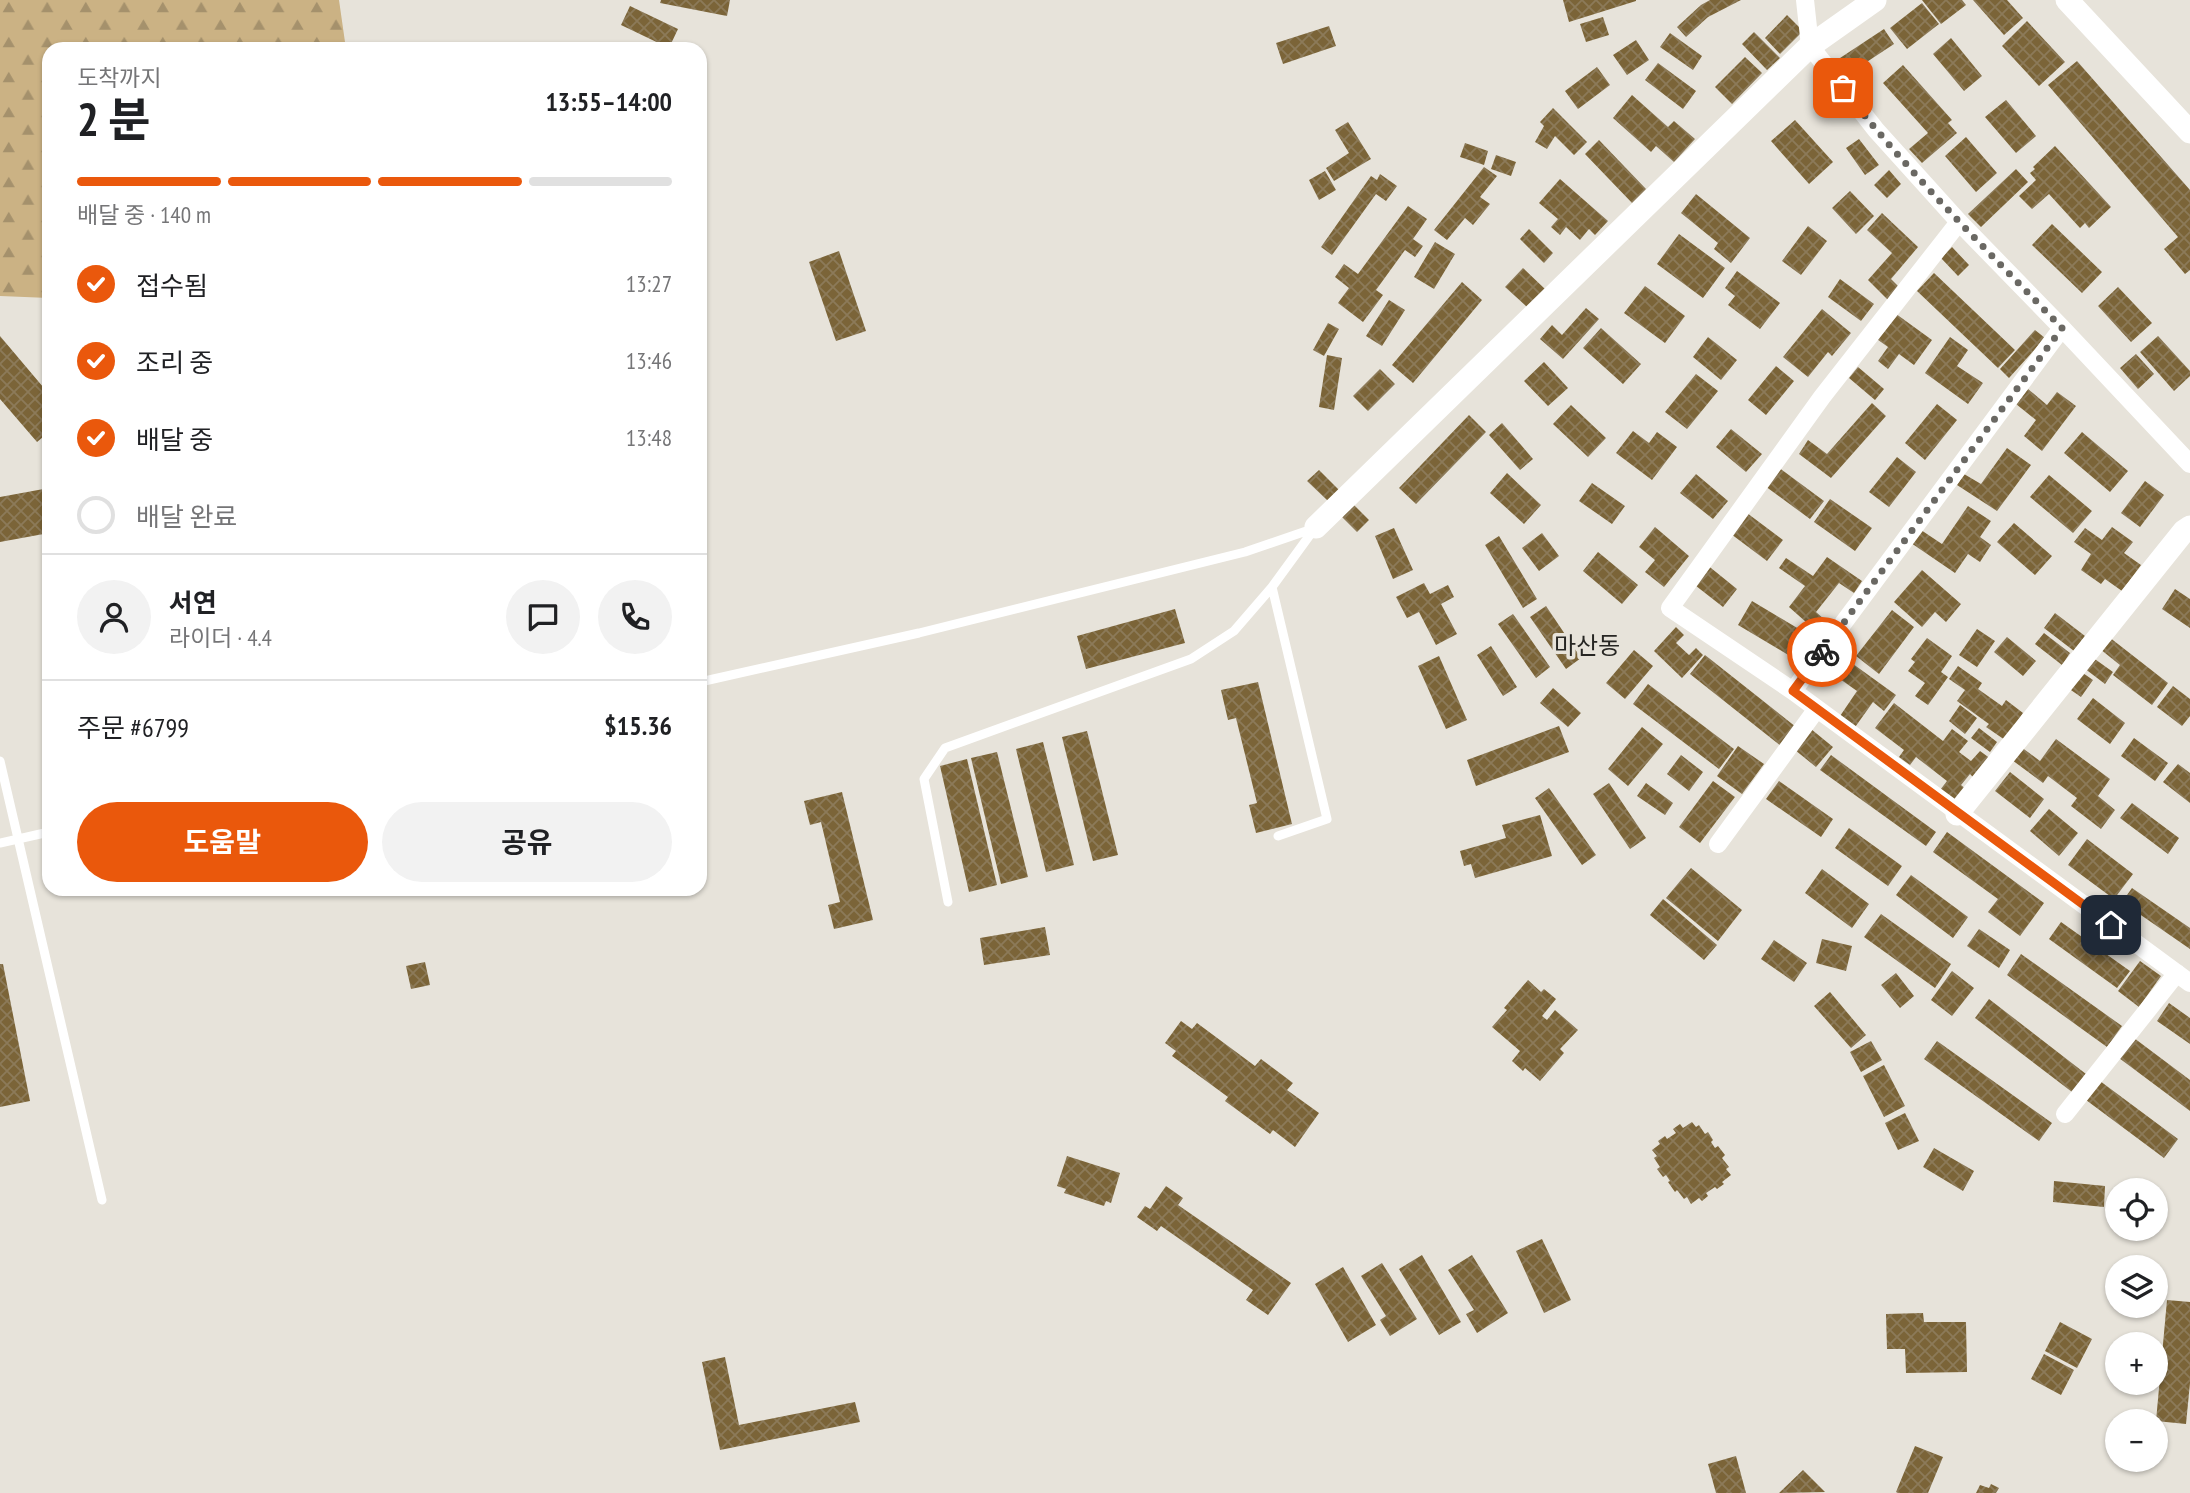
<!DOCTYPE html>
<html lang="ko">
<meta charset="utf-8">
<style>
body{margin:0;font-family:"PT Sans Narrow","Noto Sans KR",sans-serif;background:#f2f2f2;color:#202124;height:100vh;display:flex;flex-direction:column;font-size:26px;white-space:nowrap}
*{box-sizing:border-box;margin:0}
p{font-size:23px;color:#757577}
.icon{flex:none;width:38px;height:38px;fill:none;stroke:currentColor;stroke-width:2;stroke-linecap:round;stroke-linejoin:round}
.map{position:relative;flex:1;overflow:hidden}
.panel{position:absolute;left:42px;top:42px;width:665px;height:854px;display:flex;flex-direction:column;background:#fff;border-radius:21px;box-shadow:0 2px 5px #0004}
.panel>*{flex:none}
.tools{position:absolute;left:2105px;top:1178px;display:grid;gap:14px}
.tools a{display:grid;place-items:center;width:63px;height:63px;border-radius:50%;background:#fff;box-shadow:0 2px 5px #0004;font-size:35px}
.pin{position:absolute;display:grid;place-items:center;width:60px;height:60px;color:#fff;margin:-30px;border-radius:14px;box-shadow:0 4px 10px #0006}
.courier{position:absolute;display:grid;place-items:center;width:70px;height:70px;margin:-35px;border:5px solid #ea580c;border-radius:50%;background:#fff;color:#222;box-shadow:0 2px 9px #0007}
.overview em{font-style:normal;font-weight:700}
.overview div{display:flex;flex-direction:column-reverse}
.overview{display:flex;align-items:center;justify-content:space-between;height:119px;padding:0 35px}
h1{font-size:46px;font-weight:700;line-height:52px}
.bar{display:grid;grid-template-columns:repeat(4,1fr);gap:10px 7px;align-content:center;height:84px;padding:0 35px}
.bar i{height:9px;border-radius:5px;background:#e0e0e0}
.bar .selected{background:#ea580c}
.bar p{grid-column:span 4}
.line{display:flex;align-items:center;gap:18px;padding:0 35px;border-top:2px solid #e0e0e0}
.line div{flex:1}
.round{display:grid;place-items:center;flex:none;width:74px;height:74px;border-radius:37px;background:#f2f2f2}
ol{padding:0 35px;list-style:none}
li{display:flex;align-items:center;gap:21px;height:77px}
li p{margin-inline-start:auto}
li .icon{padding:7px;border-radius:50%;background:#ea580c;color:#fff;stroke-width:4}
li:last-child{color:#757577}
li i{width:38px;height:38px;border:4px solid #e0e0e0;border-radius:50%}
.cta{display:flex;gap:14px;margin-top:auto;padding:14px 35px}
.cta a{flex:1;height:80px;border-radius:42px;background:#ea580c;color:#fff;font-size:28px;font-weight:700;line-height:80px;text-align:center}
.cta a+a{background:#f2f2f2;color:#202124}
.map>svg:first-child{display:block}
.forest{fill:url(#forest-firs)}
.building{fill:url(#building-cross-hatch)}
.lines{fill:none;stroke-linecap:round;stroke-linejoin:round}
.lane{stroke:#fff;stroke-width:9}
.street{stroke:#fff;stroke-width:18}
.secondary{stroke:#fff;stroke-width:23}
.done{stroke:#6a6863;stroke-width:7;stroke-dasharray:0 12.6}
.route{stroke:#ea580c;stroke-width:9}
.labels{text-anchor:middle;dominant-baseline:central;stroke-width:7;stroke-linejoin:round;paint-order:stroke}
.quarter-label{font-size:24px;fill:#272623;stroke:#e7e3da}
</style>
<div class="map">
<svg width="2190" height="1493" viewBox="0 0 2190 1493">
<defs>
<pattern id="forest-firs" width="22" height="20" patternUnits="userSpaceOnUse" patternTransform="scale(1.75)"><rect width="22" height="20" fill="#cbb284"/><path d="M5 1l3.5 6h-7zM16 11l3.5 6h-7z" fill="#a5916c"/></pattern>
<pattern id="building-cross-hatch" width="8" height="8" patternUnits="userSpaceOnUse" patternTransform="scale(1.75)"><rect width="8" height="8" fill="#7b6438"/><path d="M0 0l8 8M0 8l8-8" fill="none" stroke="#8c7a59"/></pattern>
</defs>
<rect width="100%" height="100%" fill="#e7e3da"/>
<path class="forest" d="M0 0H339L346 49H49V298L0 296Z"/>
<path class="building" d="M661 0H730L727 16 660 3Z
M1563 0H1636V1L1569 22Z
M1710 0H1741L1708 17 1686 37 1677 27 1701 5Z
M1922 0H1962L1966 5 1941 24Z
M1973 0H2007L2023 18 2004 35Z
M1922 3 1939 24 1907 49 1890 28Z
M630 6 678 29 669 48 621 25Z
M1787 15 1803 31 1780 54 1765 38Z
M1603 17 1609 35 1586 42 1580 24Z
M2027 21 2065 62 2039 86 2002 46Z
M1329 26 1336 46 1283 64 1276 43Z
M1884 29 1894 44 1844 77 1834 62Z
M1754 32 1780 58 1767 70 1742 44Z
M1670 33 1702 56 1693 70 1660 47Z
M1951 38 1982 76 1964 91 1933 54Z
M1636 40 1649 60 1627 75 1613 55Z
M1745 57 1762 73 1732 104 1715 87Z
M2077 61 2190 190V270L2185 274 2164 249 2178 237 2048 85Z
M1658 63 1696 91 1683 109 1645 80Z
M1903 65 1952 120 1948 123 1957 133 1922 163 1909 149 1928 133 1883 83Z
M1597 67 1610 85 1578 109 1565 91Z
M1632 95 1668 127 1674 121 1695 139 1674 162 1656 146 1651 152 1613 118Z
M2006 100 2036 136 2016 153 1985 117Z
M1553 108 1587 142 1574 155 1555 136 1547 149 1535 142 1544 126 1540 122Z
M1795 120 1833 162 1809 184 1771 141Z
M1348 122 1371 159 1334 181 1326 168 1349 153 1335 130Z
M1966 137 1997 173 1976 192 1945 156Z
M1859 139 1879 165 1865 175 1846 148Z
M1599 140 1646 189 1632 203 1585 154Z
M1465 143 1488 151 1484 165 1460 157Z
M2055 146 2111 207 2089 228 2085 223 2080 228 2049 194 2032 209 2019 196 2036 180 2030 173 2035 169 2033 167Z
M1496 155 1516 162 1511 176 1491 169Z
M1484 167 1497 176 1480 197 1490 204 1473 225 1465 218 1447 240 1434 230Z
M2016 169 2028 182 1981 227 1968 214Z
M1889 170 1901 184 1887 198 1874 185Z
M1325 171 1336 190 1319 200 1309 180Z
M1380 174 1397 186 1386 201 1376 194 1332 255 1321 247 1371 176 1377 180Z
M1560 179 1608 221 1595 235 1589 229 1580 240 1566 227 1560 235 1551 227 1558 219 1539 203Z
M1850 191 1874 216 1856 234 1832 208Z
M1696 194 1750 238 1731 263 1714 249 1718 243 1681 213Z
M1408 206 1427 219 1413 239 1423 246 1415 257 1405 250 1376 290 1383 295 1363 322 1338 303 1349 288 1335 277 1344 264 1358 274Z
M1882 213 1918 247 1891 279 1900 288 1888 300 1868 280 1892 253 1867 230Z
M2052 224 2102 272 2082 293 2032 245Z
M1808 226 1827 241 1801 275 1782 261Z
M1529 229 1553 253 1544 263 1520 239Z
M1679 234 1725 268 1703 298 1657 264Z
M1435 242 1455 254 1434 289 1414 277Z
M1952 247 1969 265 1958 276 1941 258Z
M839 251 866 331 836 341 809 262Z
M1523 268 1545 289 1527 307 1505 287Z
M1737 271 1780 303 1760 329 1728 305 1735 296 1725 288Z
M1934 273 2015 350 1998 368 1917 291Z
M1840 279 1874 304 1861 321 1828 297Z
M1462 282 1482 300 1413 383 1392 365Z
M1645 286 1685 316 1665 343 1624 313Z
M2118 287 2152 323 2131 342 2098 306Z
M1389 300 1405 310 1382 346 1366 336Z
M1586 308 1599 319 1563 359 1540 339 1552 325 1562 335Z
M1822 309 1851 333 1832 356 1828 352 1808 377 1783 357Z
M1892 311 1932 340 1914 365 1899 354 1888 369 1878 361 1888 347 1874 337Z
M1328 323 1339 329 1324 356 1313 350Z
M1601 328 1641 364 1623 384 1583 348Z
M2035 330 2045 338 2009 378 2000 369Z
M0 336 49 394V432L37 442 0 399Z
M2158 336 2190 371V376L2174 391 2140 352Z
M1708 337 1737 360 1721 380 1693 357Z
M1950 337 1968 350 1957 366 1983 383 1968 404 1925 373Z
M2136 354 2154 374 2138 389 2120 368Z
M1327 355 1342 358 1334 410 1319 407Z
M1544 362 1568 388 1548 406 1524 381Z
M1776 366 1794 381 1766 415 1748 400Z
M1858 367 1884 389 1875 400 1849 378Z
M1380 369 1395 384 1368 411 1353 396Z
M1696 374 1718 391 1687 429 1665 412Z
M2028 389 2047 405 2057 392 2076 406 2042 451 2024 436 2036 420 2016 404Z
M1872 403 1886 416 1831 478 1799 454 1808 440 1827 454Z
M1937 404 1957 420 1925 460 1905 443Z
M1571 405 1606 438 1588 457 1553 424Z
M1469 415 1486 432 1416 504 1399 488Z
M1502 423 1533 459 1520 470 1489 435Z
M1731 429 1762 454 1746 472 1716 447Z
M1633 431 1649 443 1657 432 1677 447 1652 480 1616 453Z
M2082 432 2128 471 2110 492 2064 453Z
M2007 448 2031 465 1997 511 1957 485 1964 474 1981 484Z
M1897 457 1916 472 1889 507 1869 492Z
M1778 467 1824 501 1810 519 1765 486Z
M1319 470 1339 490 1328 501 1307 481Z
M1507 473 1541 505 1524 524 1490 493Z
M1696 474 1728 501 1713 519 1680 493Z
M2049 475 2092 511 2073 533 2030 497Z
M2145 481 2164 495 2140 527 2121 513Z
M1592 483 1625 506 1612 524 1579 501Z
M49 488V533L0 542V497Z
M1830 499 1872 528 1855 551 1814 522Z
M1353 504 1369 520 1357 532 1341 516Z
M1968 506 1991 521 1980 537 1991 545 1980 562 1968 554 1955 573 1911 543 1921 530 1942 544Z
M1743 510 1783 540 1767 561 1727 531Z
M2014 523 2052 556 2035 575 1997 542Z
M1655 527 1689 556 1664 587 1645 572 1655 560 1639 547Z
M2112 527 2133 542 2124 553 2141 565 2122 591 2105 579 2101 584 2081 570 2091 554 2074 542 2085 528 2102 540Z
M1394 528 1413 570 1393 579 1375 536Z
M1542 533 1559 556 1539 571 1522 548Z
M1499 536 1537 599 1523 608 1485 545Z
M1598 552 1638 585 1622 604 1583 571Z
M1827 557 1862 581 1854 593 1839 583 1816 612 1833 627 1824 638 1789 607 1805 586 1779 568 1786 558 1813 576Z
M1706 564 1737 589 1723 607 1691 582Z
M1922 570 1961 604 1946 622 1935 612 1922 627 1894 602Z
M1424 583 1430 594 1448 585 1454 597 1441 604 1457 634 1436 645 1419 612 1407 618 1396 597Z
M2175 589 2190 599V628L2162 609Z
M1752 601 1804 632 1790 656 1738 625Z
M1546 606 1581 658 1566 669 1530 617Z
M1175 609 1185 643 1086 669 1077 636Z
M1892 610 1914 627 1879 674 1856 656Z
M2055 613 2085 636 2074 651 2044 628Z
M1513 614 1550 667 1536 678 1498 624Z
M1676 627 1684 635 1676 643 1689 655 1696 648 1703 655 1682 678 1654 651Z
M1977 629 1995 641 1977 667 1959 655Z
M2044 633 2070 653 2062 665 2035 644Z
M2007 637 2036 661 2023 676 1994 652Z
M2109 637 2168 683 2152 705 2113 675 2120 665 2100 649Z
M1927 638 1952 656 1941 672 1948 677 1928 705 1915 696 1925 683 1908 671 1915 662 1911 659Z
M1491 646 1517 687 1503 696 1477 655Z
M1634 650 1653 666 1625 699 1606 683Z
M1705 655 1796 727 1781 746 1690 674Z
M1439 656 1467 720 1446 729 1418 666Z
M1842 656 1896 695 1884 711 1873 702 1853 730 1838 719 1857 691 1830 672Z
M2092 657 2113 672 2105 684 2084 668Z
M1958 666 1982 683 1978 689 2002 706 2006 700 2023 713 2005 740 1986 727 1989 724 1957 701 1965 690 1949 679Z
M2080 671 2093 680 2081 697 2068 688Z
M1258 682 1292 824 1256 833 1249 805 1257 803 1236 718 1228 720 1221 690Z
M1648 684 1734 749 1719 769 1633 704Z
M2173 686 2190 699V716L2182 726 2157 707Z
M1553 688 1581 713 1568 727 1540 703Z
M2093 698 2125 723 2110 744 2077 719Z
M1894 703 1943 741 1952 729 1968 741 1959 752 1971 761 1980 751 1991 759 1975 779 1970 774 1961 785 1967 790 1954 807 1937 794 1947 781 1916 757 1910 765 1899 757 1904 750 1875 728Z
M1960 705 1977 718 1965 734 1949 721Z
M1559 726 1569 752 1476 786 1467 760Z
M1642 727 1663 744 1628 786 1608 769Z
M1979 728 1997 742 1990 752 1971 738Z
M1811 729 1833 747 1816 767 1795 750Z
M1087 731 1118 855 1093 861 1062 737Z
M2134 738 2168 763 2155 781 2121 756Z
M2056 739 2110 779 2098 796 2115 810 2101 829 2071 806 2077 798 2048 776 2043 783 2012 760 2021 747 2040 761Z
M1043 742 1074 865 1046 872 1016 749Z
M1738 746 1764 764 1742 794 1717 776Z
M997 752 1028 877 1001 884 971 758Z
M1681 755 1703 772 1689 791 1667 774Z
M1831 755 1936 832 1926 846 1820 770Z
M967 759 997 885 969 892 940 766Z
M2178 764 2190 773V803L2163 782Z
M2010 772 2044 799 2030 818 1995 791Z
M1713 781 1735 797 1700 843 1679 827Z
M1779 781 1833 819 1821 837 1766 799Z
M1609 783 1646 838 1630 849 1593 794Z
M1646 783 1673 803 1665 815 1637 796Z
M1549 788 1596 855 1582 865 1535 798Z
M842 792 873 920 834 929 828 905 840 902 821 822 810 825 804 801Z
M2132 803 2179 838 2168 854 2120 818Z
M2049 809 2078 833 2059 856 2030 831Z
M1540 815 1552 856 1475 878 1471 864 1464 866 1460 851 1506 838 1502 825Z
M1849 828 1902 866 1888 886 1835 848Z
M1947 832 2044 903 2020 936 1988 912 1998 899 1933 852Z
M2087 839 2133 874 2114 899 2068 865Z
M1691 868 1742 910 1718 941 1666 898Z
M1822 869 1869 904 1852 928 1805 893Z
M1911 875 1968 917 1953 938 1896 895Z
M2132 888 2190 928V949L2122 902Z
M1663 899 1717 945 1704 960 1650 915Z
M1881 914 1951 964 1935 988 1864 937Z
M2061 922 2130 971 2117 988 2049 939Z
M1045 927 1050 955 984 965 980 938Z
M1979 929 2010 950 1999 968 1967 946Z
M1822 939 1852 946 1846 971 1816 963Z
M1774 940 1807 963 1794 982 1761 959Z
M2021 954 2122 1026 2107 1047 2007 975Z
M2140 961 2161 976 2139 1007 2118 991Z
M425 962 430 985 411 989 406 966Z
M0 964H3L30 1101 0 1107Z
M1952 971 1974 988 1952 1016 1931 1000Z
M1896 973 1914 996 1900 1008 1881 985Z
M1528 980 1541 992 1544 989 1556 999 1542 1016 1547 1020 1555 1010 1578 1030 1560 1049 1564 1053 1540 1081 1525 1068 1523 1071 1512 1061 1520 1051 1492 1027 1507 1010 1504 1008Z
M1830 992 1866 1035 1851 1048 1814 1006Z
M1989 999 2086 1074 2072 1092 1975 1018Z
M2169 1003 2190 1018V1044L2157 1021Z
M1181 1021 1192 1029 1197 1023 1255 1066 1261 1059 1293 1083 1287 1090 1319 1113 1295 1147 1273 1130 1270 1134 1225 1101 1228 1097 1172 1056 1176 1051 1165 1043Z
M2134 1038 2190 1080V1111L2119 1058Z
M1871 1041 1882 1060 1861 1072 1850 1052Z
M1937 1041 2052 1123 2039 1141 1924 1059Z
M1884 1065 1905 1106 1884 1117 1863 1076Z
M2100 1081 2178 1139 2164 1158 2086 1100Z
M1905 1113 1919 1141 1898 1150 1885 1123Z
M1692 1122 1696 1127 1699 1125 1705 1134 1708 1132 1713 1140 1711 1142 1715 1148 1718 1146 1725 1155 1722 1158 1729 1167 1726 1169 1731 1175 1722 1182 1724 1184 1717 1189 1715 1187 1706 1193 1708 1196 1702 1201 1699 1198 1691 1204 1687 1197 1684 1199 1677 1190 1675 1192 1668 1182 1670 1181 1666 1175 1663 1177 1657 1169 1660 1167 1654 1158 1657 1156 1652 1150 1660 1144 1658 1141 1665 1136 1667 1139 1676 1133 1673 1129 1680 1124 1683 1128Z
M1934 1148 1974 1171 1963 1191 1923 1167Z
M1067 1156 1120 1173 1111 1203 1106 1201 1104 1206 1064 1193 1066 1189 1057 1186Z
M2054 1181 2105 1186 2104 1207 2053 1202Z
M1166 1186 1183 1198 1178 1205 1291 1283 1268 1315 1246 1300 1253 1290 1161 1226 1157 1231 1137 1217 1145 1206 1150 1209Z
M1542 1239 1571 1300 1544 1313 1516 1251Z
M1422 1255 1461 1322 1439 1335 1399 1269Z
M1472 1255 1508 1313 1477 1333 1466 1314 1474 1310 1448 1270Z
M1382 1263 1417 1319 1390 1336 1380 1320 1386 1316 1361 1276Z
M1343 1267 1376 1325 1348 1342 1315 1284Z
M2167 1300 2190 1302V1383L2186 1424 2156 1421Z
M1923 1313 1924 1322H1966L1967 1372 1906 1373 1905 1349H1887L1886 1314Z
M2060 1322 2092 1339 2077 1368 2045 1351Z
M2044 1354 2074 1370 2061 1395 2031 1379Z
M725 1357 739 1425 855 1402 860 1422 720 1450 702 1362Z
M1915 1446 1943 1457 1928 1493H1898L1896 1492Z
M1736 1456 1746 1493H1716L1708 1464Z
M1803 1470 1825 1492 1779 1493Z
M1991 1484 1999 1488 1996 1493H1976L1980 1485 1989 1488Z"/>
<g class="lines">
<path class="lane" d="M700 682 919 633 1245 552 1315 528
M0 761 102 1200
M1278 836 1327 819 1272 587 1315 528
M0 843 49 832
M948 902 924 779 945 748 1191 659 1234 631 1272 587"/>
<path class="street" d="M1805 0 1810 46 1876 130 1959 222 2062 328 2190 464
M1959 222 1822 397 1670 608 1793 691 2190 983
M1793 691 2062 328
M1718 844 1816 710
M2065 1114 2177 973"/>
<path class="secondary" d="M2067 0 2190 132
M1316 527 1810 46 1875 0
M1957 814 2184 531 2190 527"/>
</g>
<g class="lines">
<path class="done" d="M1822 652 2062 328C1987 250 1909 174 1843 88"/>
<path class="route" d="M1822 652 1793 691 2111 925"/>
</g>
<g class="labels">
<g class="quarter-label">
<text x="1587" y="645">마산동</text>
</g>
</g>
</svg>
<div class="tools">
<a><svg class="icon" aria-label="locate" viewBox="0 0 24 24"><circle cx="12" cy="12" r="6"/><path d="M12 2v4M12 18v4M2 12h4M18 12h4"/></svg></a>
<a><svg class="icon" aria-label="layers" viewBox="0 0 24 24"><path d="M12 4l9 5-9 5-9-5zM3 14l9 5 9-5"/></svg></a>
<a>+</a>
<a>−</a>
</div>
<div class="pin" style="left:1843px;top:88px;background:#ea580c"><svg class="icon" aria-label="bag" viewBox="0 0 24 24"><path d="M5 8h14l-1 12H6zM9 8a3 3 0 0 1 6 0"/></svg></div>
<div class="pin" style="left:2111px;top:925px;background:#1f2937"><svg class="icon" aria-label="home" viewBox="0 0 24 24"><path d="M3 11l9-7 9 7M6 9v11h12V9"/></svg></div>
<div class="courier" style="left:1822px;top:652px"><svg class="icon" aria-label="bike" viewBox="0 0 24 24"><circle cx="6" cy="16" r="4"/><circle cx="18" cy="16" r="4"/><path d="M6 16l4-8h5l3 8M10 8l3 8H6M13 5h3"/></svg></div>
<section class="panel">
<div class="overview"><div><h1>2 분</h1><p>도착까지</p></div><em>13:55–14:00</em></div>
<div class="bar"><i class="selected"></i><i class="selected"></i><i class="selected"></i><i></i><p>배달 중 · 140 m</p></div>
<ol>
<li><svg class="icon" aria-label="check" viewBox="0 0 24 24"><path d="M5 12l5 5 9-10"/></svg>접수됨<p>13:27</p></li>
<li><svg class="icon" aria-label="check" viewBox="0 0 24 24"><path d="M5 12l5 5 9-10"/></svg>조리 중<p>13:46</p></li>
<li><svg class="icon" aria-label="check" viewBox="0 0 24 24"><path d="M5 12l5 5 9-10"/></svg>배달 중<p>13:48</p></li>
<li><i></i>배달 완료</li>
</ol>
<div class="line" style="height:126px"><a class="round"><svg class="icon" aria-label="person" viewBox="0 0 24 24"><circle cx="12" cy="8" r="4"/><path d="M4 21q1-7 8-7t8 7"/></svg></a><div><b>서연</b><p>라이더 · 4.4</p></div><a class="round"><svg class="icon" aria-label="chat" viewBox="0 0 24 24"><path d="M4 5h16v11H9l-5 4z"/></svg></a><a class="round"><svg class="icon" aria-label="phone" viewBox="0 0 24 24"><path d="M5 4h4l2 5-3 2q2 4 5 5l2-3 5 2v4C11 20 4 13 5 4z"/></svg></a></div>
<div class="line" style="height:91px"><div>주문 #6799</div><b>$15.36</b></div>
<div class="cta"><a>도움말</a><a>공유</a></div>
</section>
</div>
